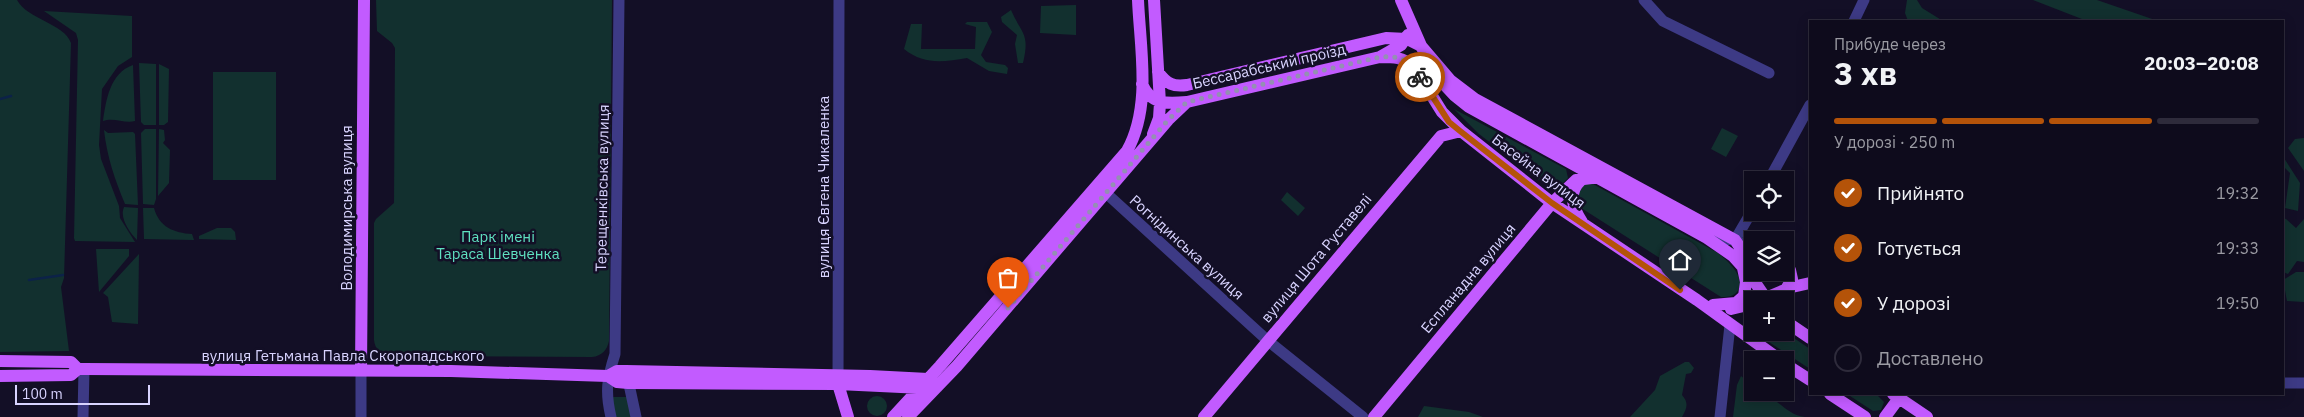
<!DOCTYPE html>
<html lang="uk">
<meta charset="utf-8">
<style>
body{margin:0;font-family:"IBM Plex Sans",sans-serif;background:#171425;color:#f1f3f6;height:100vh;display:flex;flex-direction:column;font-size:19px;white-space:nowrap}
*{box-sizing:border-box;margin:0}
p{font-size:16px;color:#9b9ba3}
.icon{flex:none;width:28px;height:28px;fill:none;stroke:currentColor;stroke-width:2;stroke-linecap:round;stroke-linejoin:round}
.map{position:relative;flex:1;overflow:hidden}
.sheet{position:absolute;left:1809px;top:20px;width:475px;height:375px;display:flex;flex-direction:column;background:#0e0b1c;border-radius:0px;box-shadow:0 2px 12px #0003,0 0 0 1px #2e2b3b}
.sheet>*{flex:none}
.buttons{position:absolute;left:1744px;top:171px;display:grid;gap:10px}
.buttons a{display:grid;place-items:center;width:50px;height:50px;border-radius:0px;background:#0e0b1c;box-shadow:0 2px 12px #0003,0 0 0 1px #2e2b3b;font-size:25px}
.scale{position:absolute;left:15px;bottom:12px;width:135px;box-sizing:border-box;padding-left:5px;border:2px solid #d9d4ff;border-top:0;font-size:14px;line-height:18px;white-space:nowrap;color:#d9d4ff;-webkit-text-stroke:4px #130f26;paint-order:stroke}
.pin{position:absolute;display:grid;place-items:center;width:42px;height:42px;color:#fff;margin:-51px -21px;border-radius:50% 50% 50% 0;rotate:-45deg;box-shadow:0 0 5px #0007}
.pin .icon{rotate:45deg}
.courier{position:absolute;display:grid;place-items:center;width:50px;height:50px;margin:-25px;border:4px solid #b45309;border-radius:50%;background:#fff;color:#222;box-shadow:0 1px 6px #0007}
.headline em{font-style:normal;font-weight:700}
.headline div{display:flex;flex-direction:column-reverse}
.headline{display:flex;align-items:center;justify-content:space-between;height:85px;padding:0 25px}
h1{font-size:32px;font-weight:700;line-height:38px}
.bar{display:grid;grid-template-columns:repeat(4,1fr);gap:8px 5px;align-content:center;height:60px;padding:0 25px}
.bar i{height:6px;border-radius:4px;background:#2e2b3b}
.bar .current{background:#b45309}
.bar p{grid-column:span 4}
ol{padding:0 25px;list-style:none}
li{display:flex;align-items:center;gap:15px;height:55px}
li p{margin-inline-start:auto}
li .icon{padding:5px;border-radius:50%;background:#b45309;color:#fff;stroke-width:4}
li:last-child{color:#9b9ba3}
li i{width:28px;height:28px;border:2px solid #2e2b3b;border-radius:50%}
.map>svg:first-child{display:block}
.green{fill:#12302f}
.lines{fill:none;stroke-linecap:round;stroke-linejoin:round}
.stream{stroke:#0c2248;stroke-width:2.5}
.minor{stroke:#3d3a85;stroke-width:11}
.major{stroke:#c25bff;stroke-width:12}
.done{stroke:#948fb3;stroke-width:5;stroke-dasharray:0 9}
.route{stroke:#b45309;stroke-width:6}
.labels{text-anchor:middle;dominant-baseline:central;stroke-width:5;stroke-linejoin:round;paint-order:stroke}
.street-label{font-size:15px;fill:#d9d4ff;stroke:#130f26}
.park-label{font-size:15px;fill:#5fe0c0;stroke:#130f26}
</style>
<div class="map">
<svg width="2304" height="417" viewBox="0 0 2304 417">
<rect width="100%" height="100%" fill="#130f26"/>
<path class="green" d="M0 0H17C28 20 64 23 71 43L64 278 61 287 69 351 0 352Z
M376 0H612L609 341C607 350 602 356 592 357L390 356C380 354 375 349 374 340V223L376 219 394 203 395 48 392 43 377 31Z
M1907 0H1917L1922 8 1943 21H1908L1905 13Z
M2033 0H2097L2158 21H2087Z
M1076 5V35L1040 33 1041 6Z
M1011 10C1022 35 1030 33 1023 63H1018L1015 44 1017 35 1002 22 1001 17Z
M44 11 132 16V57L118 66 102 89 99 145 101 159 119 206 120 218 135 242 75 241 74 238 78 40 76 33Z
M967 22H987L992 32 981 55 986 62 1005 65 1008 68 1007 74 989 71 967 58C943 62 924 65 904 49L911 24H922L921 49H975L976 27 965 24Z
M139 63 156 64V125H144L141 122Z
M159 64 169 69 168 122 164 125H159Z
M133 65 135 121C125 124 114 117 103 121 106 100 110 73 133 65Z
M213 72H276V180H213Z
M1454 109 1566 169 1568 178 1561 185 1548 187 1479 134Z
M1722 128 1738 136 1726 157 1711 149Z
M145 129H156V199L154 205 143 204 141 133Z
M159 129 164 130 165 140 163 143 170 150 169 183 158 196Z
M104 130 108 133 133 132 135 134 138 205 125 204C115 180 107 157 104 130Z
M2304 138V171L2288 148 2295 139Z
M2282 155 2300 183 2298 211 2285 208 2290 173 2283 166Z
M1585 183 1593 184 1718 253C1728 261 1749 280 1736 293 1732 297 1726 297 1721 297L1578 206 1574 193Z
M1287 192 1305 208 1298 216 1281 200Z
M124 207 138 208 137 240C130 233 119 218 124 207Z
M143 208H154C159 227 174 233 192 234L194 240 144 239Z
M2283 218 2286 219 2296 228 2304 219V262L2297 261 2288 274 2283 272Z
M217 228H231L235 232 236 240 199 239V236Z
M96 249H129V256L99 292Z
M139 254 138 324 112 322 108 297 103 293Z
M2296 272H2304V302L2287 301 2283 280Z
M1785 332 1810 349V369L1755 333Z
M1685 362H1689L1694 368 1691 373 1686 374 1682 395C1689 403 1687 408 1682 417H1630L1655 390 1660 376Z
M1741 376 1752 385V392C1775 392 1784 415 1805 417H1733L1737 385Z
M1847 394H1876L1884 402 1881 410 1873 411Z
M867 406a10 10 0 1 1 20 0a10 10 0 1 1-20 0Z
M606 397H632L636 417H611Z
M1424 406 1469 412 1483 417H1418Z"/>
<g class="lines">
<path class="stream" d="M0 99 11 96
M29 280 63 275"/>
<path class="minor" d="M1644 0 1663 21 1769 73
M1854 21 1864 0
M1769 180 1810 105
M1107 194 1267 340 1363 417
M1707 238 1735 240 1752 249
M1735 240 1752 211
M627 375 636 417
M838 383 839 0
M2282 383H2304
M83 417 84 369
M361 417V371
M611 417C605 392 607 379 615 354L619 0
M1720 417 1730 325"/>
<path class="major" d="M1401 0 1422 48
M1380 57C1394 57 1403 57 1414 67L1442 112 1461 131 1552 203 1697 300 1780 360
M1158 72C1167 84 1173 87 1187 85L1386 38 1407 39 1421 46 1450 80 1475 99 1735 240 1752 265
M1439 79 1454 95 1469 107 1707 238 1733 256 1750 275 1767 300
M1142 84C1151 105 1167 104 1187 102L1380 57 1401 45 1408 35
M1153 134 1159 118 1160 103 1154 0
M1581 180C1567 193 1573 208 1582 222
M1785 291 1792 279 1790 270
M1761 300 1792 287 1810 283
M1713 305 1736 303 1744 296 1746 282 1743 268
M1731 309 1752 304
M1785 321 1810 338
M0 361 71 362 78 369
M1785 364 1810 380
M361 371 364 0
M0 376 71 375 78 369H84L451 371 608 376 617 371H626L870 376 928 379 937 387
M608 376 617 382 628 383 838 384 922 388
M838 384 848 417
M1830 394 1865 417
M1893 394 1927 417
M893 417 940 366 1127 151C1152 106 1140 48 1138 0
M908 417 957 366 1168 120 1187 102
M1204 417 1441 136 1461 131
M1374 417 1552 203 1576 180 1599 177
M1885 417 1899 398"/>
</g>
<g class="lines">
<path class="done" d="M1008 308 1168 120 1187 102 1380 57C1400 56 1410 59 1420 77"/>
<path class="route" d="M1420 77 1449 122 1460 131 1552 203 1680 290"/>
</g>
<g class="labels">
<g class="street-label">
<text transform="translate(1269 66) rotate(-13)">Бессарабський проїзд</text>
<text transform="translate(1539 171) rotate(37)">Басейна вулиця</text>
<text transform="translate(823 187) rotate(-90)">вулиця Євгена Чикаленка</text>
<text transform="translate(602 188) rotate(-89)">Терещенківська вулиця</text>
<text transform="translate(346 208) rotate(-90)">Володимирська вулиця</text>
<text transform="translate(1187 247) rotate(42)">Рогнідинська вулиця</text>
<text transform="translate(1316 258) rotate(-50)">вулиця Шота Руставелі</text>
<text transform="translate(1468 278) rotate(-50)">Еспланадна вулиця</text>
<text x="343" y="355">вулиця Гетьмана Павла Скоропадського</text>
</g>
<g class="park-label">
<text x="498" y="236">Парк імені<tspan x="498" dy="17">Тараса Шевченка</tspan></text>
</g>
</g>
</svg>
<div class="buttons">
<a><svg class="icon" aria-label="locate" viewBox="0 0 24 24"><circle cx="12" cy="12" r="6"/><path d="M12 2v4M12 18v4M2 12h4M18 12h4"/></svg></a>
<a><svg class="icon" aria-label="layers" viewBox="0 0 24 24"><path d="M12 4l9 5-9 5-9-5zM3 14l9 5 9-5"/></svg></a>
<a>+</a>
<a>−</a>
</div>
<div class="scale">100 m</div>
<div class="pin" style="left:1008px;top:308px;background:#ea580c"><svg class="icon" aria-label="bag" viewBox="0 0 24 24"><path d="M5 8h14l-1 12H6zM9 8a3 3 0 0 1 6 0"/></svg></div>
<div class="pin" style="left:1680px;top:290px;background:#1f2937"><svg class="icon" aria-label="home" viewBox="0 0 24 24"><path d="M3 11l9-7 9 7M6 9v11h12V9"/></svg></div>
<div class="courier" style="left:1420px;top:77px"><svg class="icon" aria-label="bike" viewBox="0 0 24 24"><circle cx="6" cy="16" r="4"/><circle cx="18" cy="16" r="4"/><path d="M6 16l4-8h5l3 8M10 8l3 8H6M13 5h3"/></svg></div>
<section class="sheet">
<div class="headline"><div><h1>3 хв</h1><p>Прибуде через</p></div><em>20:03–20:08</em></div>
<div class="bar"><i class="current"></i><i class="current"></i><i class="current"></i><i></i><p>У дорозі · 250 m</p></div>
<ol>
<li><svg class="icon" aria-label="check" viewBox="0 0 24 24"><path d="M5 12l5 5 9-10"/></svg>Прийнято<p>19:32</p></li>
<li><svg class="icon" aria-label="check" viewBox="0 0 24 24"><path d="M5 12l5 5 9-10"/></svg>Готується<p>19:33</p></li>
<li><svg class="icon" aria-label="check" viewBox="0 0 24 24"><path d="M5 12l5 5 9-10"/></svg>У дорозі<p>19:50</p></li>
<li><i></i>Доставлено</li>
</ol>
</section>
</div>
